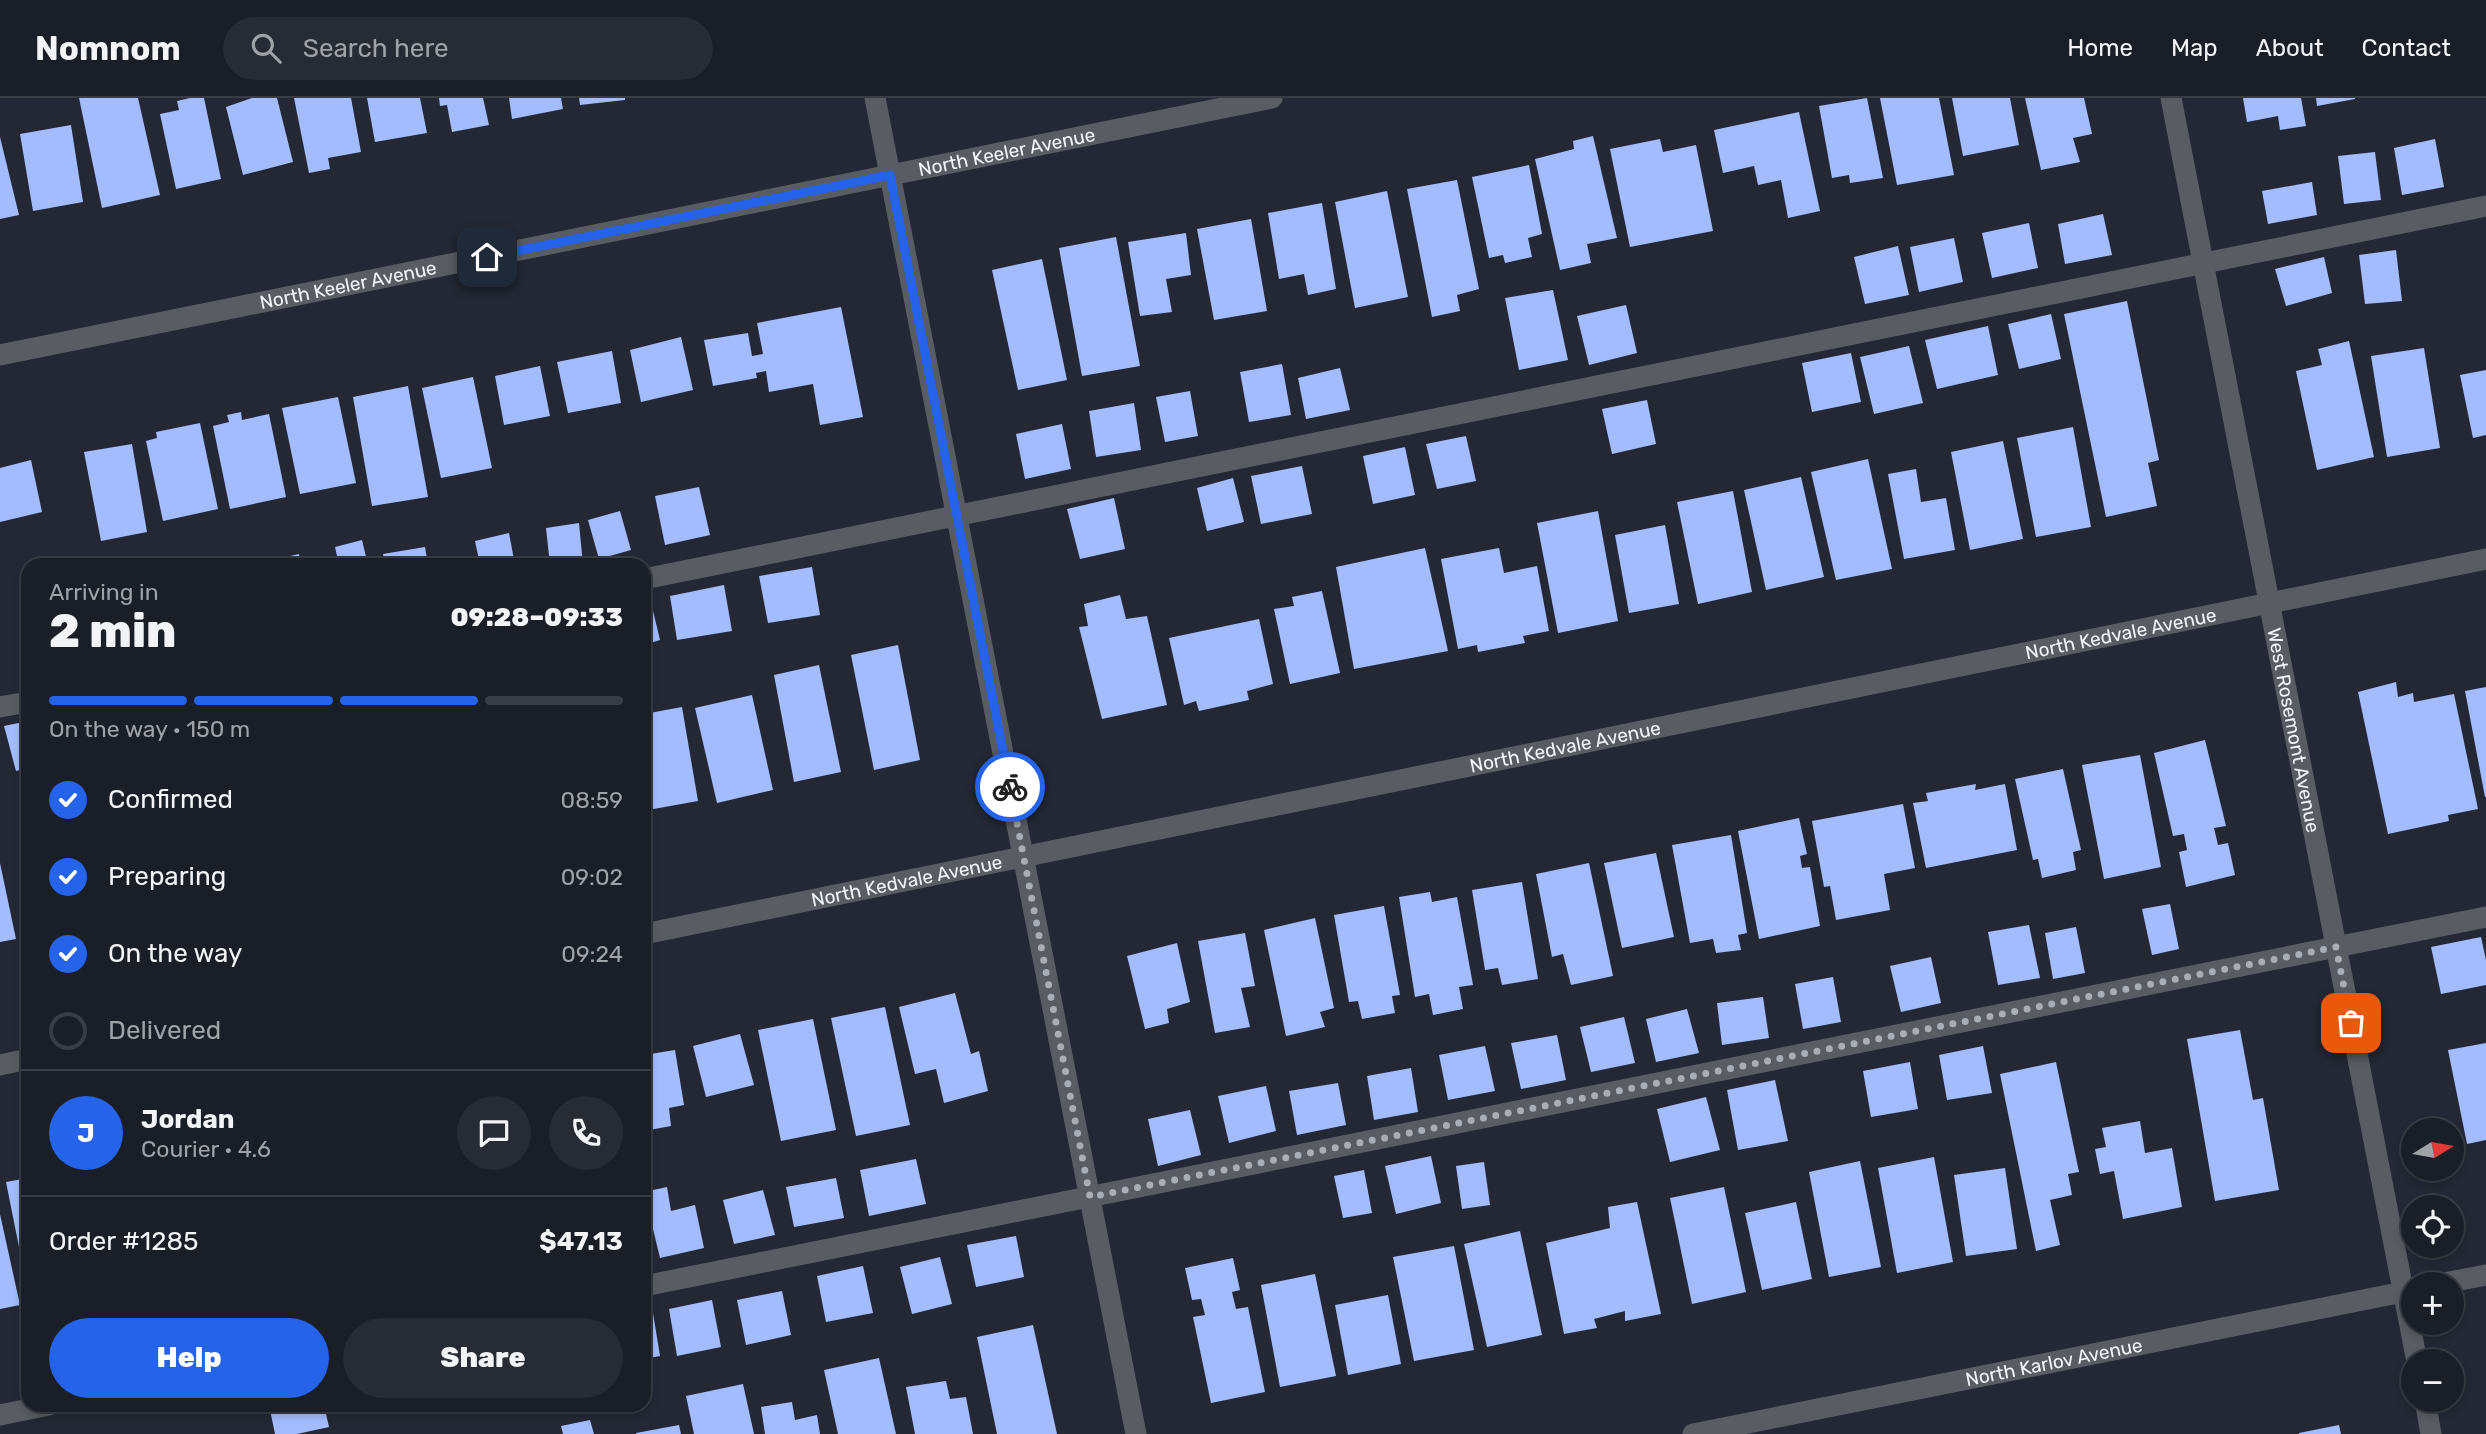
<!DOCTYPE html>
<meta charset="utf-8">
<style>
body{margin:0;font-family:Rubik,sans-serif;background:#272b33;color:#f1f3f6;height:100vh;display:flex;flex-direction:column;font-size:26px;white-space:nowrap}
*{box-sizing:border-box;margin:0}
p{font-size:23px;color:#9fa2a7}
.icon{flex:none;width:38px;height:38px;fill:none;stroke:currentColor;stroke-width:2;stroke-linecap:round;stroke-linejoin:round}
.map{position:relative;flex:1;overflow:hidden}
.details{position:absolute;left:21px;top:460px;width:630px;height:854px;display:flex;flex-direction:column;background:#1a1e27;border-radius:21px;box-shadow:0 4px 10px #0003,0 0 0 2px #383c44}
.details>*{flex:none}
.needle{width:46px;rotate:79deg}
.tools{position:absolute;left:2401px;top:1020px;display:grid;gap:14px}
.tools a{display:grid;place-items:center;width:63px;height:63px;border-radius:50%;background:#1a1e27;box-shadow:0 4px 10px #0003,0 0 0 2px #383c44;font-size:35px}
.pin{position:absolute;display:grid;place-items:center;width:60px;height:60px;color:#fff;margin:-30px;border-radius:14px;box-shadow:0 4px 10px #0006}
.courier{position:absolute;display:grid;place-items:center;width:70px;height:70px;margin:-35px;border:5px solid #2563eb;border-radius:50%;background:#fff;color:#222;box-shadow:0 2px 9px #0007}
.headline em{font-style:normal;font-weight:800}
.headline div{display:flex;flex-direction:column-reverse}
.headline{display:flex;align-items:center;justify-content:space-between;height:119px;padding:0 28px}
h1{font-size:46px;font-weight:800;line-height:52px}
.bar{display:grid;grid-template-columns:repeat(4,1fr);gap:10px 7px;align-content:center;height:84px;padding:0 28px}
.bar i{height:9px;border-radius:5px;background:#383c44}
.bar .selected{background:#2563eb}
.bar p{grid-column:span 4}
.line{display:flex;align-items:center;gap:18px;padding:0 28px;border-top:2px solid #383c44}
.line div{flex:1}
.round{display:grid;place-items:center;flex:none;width:74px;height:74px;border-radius:37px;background:#272b33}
ol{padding:0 28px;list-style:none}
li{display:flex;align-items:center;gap:21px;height:77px}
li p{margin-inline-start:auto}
li .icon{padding:7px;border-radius:50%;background:#2563eb;color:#fff;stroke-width:4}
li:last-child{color:#9fa2a7}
li i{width:38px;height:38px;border:4px solid #383c44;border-radius:50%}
.action{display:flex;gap:14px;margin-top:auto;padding:14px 28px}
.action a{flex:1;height:80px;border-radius:42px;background:#2563eb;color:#fff;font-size:28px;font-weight:800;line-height:80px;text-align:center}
.action a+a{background:#272b33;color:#f1f3f6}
header{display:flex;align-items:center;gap:42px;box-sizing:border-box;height:98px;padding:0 35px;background:#1a1e27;border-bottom:2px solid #383c44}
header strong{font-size:33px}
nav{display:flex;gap:38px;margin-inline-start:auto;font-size:24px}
.search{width:490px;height:63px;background:#272b33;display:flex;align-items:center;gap:18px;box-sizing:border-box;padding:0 24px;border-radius:38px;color:#9fa2a7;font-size:26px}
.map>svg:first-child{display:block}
.building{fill:#a3bcfe}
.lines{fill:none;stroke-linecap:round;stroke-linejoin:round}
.service{stroke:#595c62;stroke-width:21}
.minor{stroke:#595c62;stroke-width:21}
.done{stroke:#a8adb6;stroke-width:7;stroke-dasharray:0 12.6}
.route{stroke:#2563eb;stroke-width:9}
.labels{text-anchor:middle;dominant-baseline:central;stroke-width:7;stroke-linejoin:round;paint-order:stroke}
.street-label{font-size:19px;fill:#f0f4fc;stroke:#1a1e2a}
</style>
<header>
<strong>Nomnom</strong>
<div class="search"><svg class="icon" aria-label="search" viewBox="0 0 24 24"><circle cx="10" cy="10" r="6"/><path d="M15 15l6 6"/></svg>Search here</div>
<nav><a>Home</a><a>Map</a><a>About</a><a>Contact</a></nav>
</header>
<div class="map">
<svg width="2486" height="1336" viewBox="0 0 2486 1336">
<rect width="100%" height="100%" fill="#232834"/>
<path class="building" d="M79 0H138L160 97 102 110Z
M190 0H204L221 81 176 91 160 16 179 12 177 3Z
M252 0H277L293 64 243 77 226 9Z
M294 0H351L361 54 328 60 330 71 309 75Z
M367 0H420L427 35 375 44Z
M439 0H483L489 27 452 34 447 7 440 8Z
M509 0H561L563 11 512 21Z
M579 0H625V2L580 7Z
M1867 0 1883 80 1850 85 1849 77 1832 80 1819 8Z
M1880 0H1939L1954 77 1897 87Z
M1952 0H2010L2019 47 1963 58Z
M2025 0H2084L2092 36 2073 40 2080 64 2041 72Z
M2243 0H2301L2306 28 2280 32 2278 18 2247 24Z
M2316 0H2355V1L2317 8Z
M1799 14 1820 113 1788 120 1781 82 1758 87 1754 68 1723 75 1714 32Z
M71 27 83 104 33 113 20 36Z
M1593 38 1617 140 1587 146 1591 165 1560 172 1535 61 1574 51 1573 43Z
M0 39 19 117 0 121Z
M1660 41 1663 54 1696 47 1713 133 1630 149 1610 51Z
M2435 41 2444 89 2402 97 2394 50Z
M2375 54 2381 102 2344 106 2338 58Z
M1529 67 1542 136 1528 140 1532 159 1505 165 1503 157 1489 160 1472 79Z
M1457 82 1479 191 1457 197 1460 213 1432 219 1407 91Z
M2312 84 2317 117 2268 126 2262 93Z
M1387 93 1408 199 1355 210 1335 104Z
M1322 105 1336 191 1308 197 1304 176 1279 181 1268 115Z
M2103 116 2112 157 2065 166 2058 126Z
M1251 121 1267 213 1214 222 1197 131Z
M2029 125 2038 170 1992 180 1982 135Z
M1186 135 1191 177 1166 181 1172 214 1140 218 1128 144Z
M1116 139 1140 268 1082 278 1059 150Z
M1954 140 1963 184 1919 194 1910 149Z
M1898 148 1909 197 1865 206 1854 159Z
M2396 152 2402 203 2365 206 2359 157Z
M2324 159 2332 195 2286 208 2275 171Z
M1042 161 1067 282 1018 292 992 172Z
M1553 192 1568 262 1519 272 1505 200Z
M2127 203 2159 362 2148 365 2157 408 2106 419 2064 216Z
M1626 207 1637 255 1589 267 1577 218Z
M841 209 863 319 820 327 813 286 769 294 766 273 756 275 757 280 713 288 704 242 748 235 752 258 763 256 757 225Z
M2051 216 2061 261 2019 271 2008 226Z
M1988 228 1998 277 1937 291 1925 242Z
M681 239 693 292 641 304 630 252Z
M2349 243 2374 359 2317 372 2296 273 2322 267 2318 251Z
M1909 248 1923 305 1874 316 1860 259Z
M2424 250 2440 350 2387 359 2371 258Z
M612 253 621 305 568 315 557 264Z
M1851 255 1861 304 1812 314 1802 265Z
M1282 266 1291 317 1249 324 1240 274Z
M540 268 550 318 504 327 495 278Z
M1340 270 1350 312 1306 321 1298 280Z
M2486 272V337L2473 340 2460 277Z
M473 279 492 370 441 380 422 290Z
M408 288 428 399 372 408 353 299Z
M1190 293 1198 338 1165 344 1156 299Z
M338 299 356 385 300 396 282 310Z
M1647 302 1656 346 1612 356 1602 311Z
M1134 305 1141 352 1096 359 1089 313Z
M241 314 242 322 269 316 286 399 230 411 213 328 229 324 227 317Z
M200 325 218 411 163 423 146 343 157 340 156 334Z
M1062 326 1071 371 1025 381 1016 336Z
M2073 329 2091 429 2036 439 2017 340Z
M1466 338 1476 383 1437 391 1426 346Z
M2003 343 2023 441 1970 452 1951 354Z
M132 346 147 434 101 443 84 354Z
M1405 349 1415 397 1373 406 1363 358Z
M1868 361 1892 471 1836 482 1811 374Z
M31 362 42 414 0 424V370Z
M1302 368 1312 416 1261 426 1251 378Z
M1916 371 1921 404 1946 400 1955 452 1904 461 1888 376Z
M1801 379 1824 479 1766 492 1744 392Z
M1233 380 1244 424 1207 433 1197 390Z
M699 389 710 437 665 447 655 398Z
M1733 393 1752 494 1698 506 1677 404Z
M1114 400 1125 451 1080 461 1067 411Z
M620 413 631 452 599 461 588 422Z
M1598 413 1618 523 1558 535 1537 425Z
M579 425 583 467H550L546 430Z
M1665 427 1679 506 1629 515 1615 437Z
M509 435 515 467H480L475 443Z
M362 442 368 467H339L335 449Z
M425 449 428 467H385L383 456Z
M1425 450 1448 553 1354 571 1336 469Z
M1499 450 1504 475 1537 468 1549 533 1523 538 1525 545 1478 554 1477 547 1458 551 1441 461Z
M299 456 301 467H268V463Z
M812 469 820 517 768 525 759 478Z
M724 487 732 533 677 542 670 498Z
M1322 493 1340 575 1290 586 1274 511 1294 508 1292 499Z
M1120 497 1126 521 1147 518 1167 607 1102 621 1079 529 1088 528 1084 506Z
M650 500 660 542 644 547V501Z
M1259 521 1273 586 1247 593 1249 602 1199 613 1196 603 1184 607 1169 540Z
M898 547 920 662 874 672 851 557Z
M819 567 841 674 794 684 774 577Z
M2396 584 2398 599 2413 595 2414 604 2454 596 2478 711 2448 717 2449 723 2388 736 2358 594Z
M2486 589V699H2485L2465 593Z
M752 597 773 692 717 705 695 610Z
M682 609 698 703 648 712 644 689V616Z
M28 623V670L16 673 4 628Z
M2205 642 2226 728 2214 730 2218 747 2228 745 2235 777 2186 789 2179 754 2187 752 2184 736 2173 738 2154 655Z
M2140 657 2161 769 2104 781 2082 667Z
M2063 671 2081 752 2073 754 2076 772 2042 780 2038 761 2033 762 2015 681Z
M1976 686 1975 692 2005 686 2017 752 1926 770 1913 705 1928 703 1926 695Z
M1903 706 1915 770 1884 776 1890 812 1836 822 1830 788 1824 789 1812 723Z
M1799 720 1807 756 1800 758 1802 770 1810 769 1820 828 1759 841 1738 733Z
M1731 737 1747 835 1738 837 1741 852 1716 855 1713 841 1690 845 1672 747Z
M1656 755 1674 839 1622 850 1604 765Z
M0 765 16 841 0 844Z
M1589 765 1613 878 1571 887 1563 856 1552 859 1536 776Z
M1522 784 1538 881 1502 887 1498 870 1485 872 1472 792Z
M1430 794 1432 804 1457 799 1473 887 1459 889 1463 911 1433 917 1429 896 1415 899 1399 799Z
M2170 806 2179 851 2152 857 2142 811Z
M1384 808 1400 897 1392 898 1395 915 1362 921 1358 903 1349 904 1334 817Z
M1315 820 1334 910 1320 914 1325 929 1286 938 1264 832Z
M2029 827 2040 880 1998 887 1988 834Z
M2076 829 2085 875 2053 881 2045 835Z
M1245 835 1255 888 1241 890 1250 929 1215 935 1198 843Z
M2481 839 2486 862V887L2441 896 2431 849Z
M1177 845 1190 904 1167 911 1169 925 1145 931 1127 858Z
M1931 859 1941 905 1901 914 1890 868Z
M1833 879 1841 924 1803 931 1795 886Z
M955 895 971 956 979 953 988 993 944 1005 936 971 915 976 899 909Z
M1763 899 1769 940 1722 947 1717 905Z
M885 909 910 1027 856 1038 831 920Z
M1687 911 1699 955 1656 964 1646 921Z
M1624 919 1635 965 1591 974 1580 929Z
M813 921 836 1032 781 1043 758 932Z
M2240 932 2253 1002 2263 1000 2279 1092 2215 1103 2187 941Z
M740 936 754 987 706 999 693 948Z
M1557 937 1566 982 1521 991 1511 945Z
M2486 945V1042L2467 1046 2448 952Z
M1485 948 1495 993 1448 1002 1439 957Z
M1983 948 1992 995 1947 1002 1939 957Z
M675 952 684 1007 669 1010 671 1028 644 1033V957Z
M1910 964 1918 1011 1871 1019 1863 973Z
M2056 964 2079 1074 2068 1076 2072 1097 2050 1102 2060 1147 2036 1153 2000 976Z
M1411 970 1418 1014 1374 1022 1367 978Z
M1775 982 1788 1043 1738 1052 1727 992Z
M1338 985 1346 1027 1297 1037 1289 993Z
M1266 988 1276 1033 1229 1045 1218 998Z
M1706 999 1720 1052 1670 1064 1657 1011Z
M1190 1012 1201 1057 1158 1068 1148 1021Z
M2140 1023 2145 1055 2172 1050 2182 1109 2123 1121 2114 1073 2100 1076 2095 1051 2106 1049 2102 1030Z
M1431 1058 1441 1105 1396 1116 1385 1068Z
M1934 1059 1953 1164 1897 1175 1878 1070Z
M916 1061 926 1106 869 1118 860 1072Z
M1860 1063 1881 1169 1829 1179 1809 1074Z
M1484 1064 1490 1107 1462 1111 1456 1068Z
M2005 1070 2017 1151 1966 1158 1954 1077Z
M1364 1072 1372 1115 1343 1120 1334 1078Z
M28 1080V1189H27L6 1084Z
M836 1080 844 1120 794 1129 786 1089Z
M667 1089 671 1113 695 1107 704 1150 660 1160 644 1094Z
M1724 1089 1746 1194 1692 1206 1670 1100Z
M763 1092 775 1137 734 1146 723 1102Z
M1637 1104 1661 1216 1625 1223V1213L1594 1221 1597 1230 1564 1236 1546 1145 1610 1130 1608 1109Z
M1796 1104 1812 1181 1762 1192 1745 1115Z
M0 1116 20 1207 0 1211Z
M1520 1133 1542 1237 1487 1249 1464 1146Z
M1016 1138 1024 1179 976 1189 967 1147Z
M1454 1148 1474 1252 1414 1263 1393 1159Z
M940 1159 952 1206 912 1216 900 1169Z
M1233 1160 1240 1192 1232 1194 1236 1211 1248 1209 1265 1294 1211 1305 1193 1219 1205 1217 1201 1201 1192 1202 1185 1170Z
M863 1168 873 1215 826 1224 817 1178Z
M1315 1176 1336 1278 1280 1289 1261 1187Z
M782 1193 791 1237 746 1247 737 1202Z
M1388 1197 1401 1266 1348 1277 1335 1207Z
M712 1202 721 1249 677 1258 669 1211Z
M653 1215 660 1258 644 1261V1217Z
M1033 1227 1057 1336H997L977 1239Z
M879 1260 896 1336H838L824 1272Z
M946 1283 950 1301 966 1299 973 1336H915L906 1289Z
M743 1286 754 1336H694L686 1298Z
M792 1304 795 1322 817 1317 820 1336H765L761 1309Z
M269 1307H324L329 1329 297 1336H275Z
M380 1307H412V1308L381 1315Z
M590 1322 594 1336H563L561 1328Z
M679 1327 681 1336H636V1335Z
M2339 1327 2341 1336H2299V1335Z"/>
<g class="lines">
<path class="service" d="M644 481 2486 108
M0 609 28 604
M644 1188 2486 819
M0 1317 49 1307"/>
<g class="minor">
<path d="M875 0 1136 1336"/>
<path id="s1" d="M2171 0 2417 1264"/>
<path id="s2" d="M0 257 1272 0"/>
<path id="s3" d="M644 836 2486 461"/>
<path d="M0 967 28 961"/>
<path d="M2439 1186 2486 1177"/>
<path d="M2425 1302 2431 1336"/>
<path id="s4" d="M1693 1336 2413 1192"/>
</g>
</g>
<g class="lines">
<path class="done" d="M1010 689 1090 1099 2336 849 2351 925"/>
<path class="route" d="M487 159 890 77 1010 689"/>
</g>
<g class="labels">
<g class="street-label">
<text stroke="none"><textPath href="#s2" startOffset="1027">North Keeler Avenue</textPath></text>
<text stroke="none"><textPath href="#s2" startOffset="355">North Keeler Avenue</textPath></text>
<text stroke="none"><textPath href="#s3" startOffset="1507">North Kedvale Avenue</textPath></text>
<text stroke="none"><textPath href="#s1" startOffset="644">West Rosemont Avenue</textPath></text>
<text stroke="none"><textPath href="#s3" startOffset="940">North Kedvale Avenue</textPath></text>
<text stroke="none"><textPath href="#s3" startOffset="268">North Kedvale Avenue</textPath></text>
<text stroke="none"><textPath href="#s4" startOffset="368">North Karlov Avenue</textPath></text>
</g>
</g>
</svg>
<div class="tools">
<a><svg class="needle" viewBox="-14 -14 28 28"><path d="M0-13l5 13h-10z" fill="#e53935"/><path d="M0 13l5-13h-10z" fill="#9fa2a7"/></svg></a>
<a><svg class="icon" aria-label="locate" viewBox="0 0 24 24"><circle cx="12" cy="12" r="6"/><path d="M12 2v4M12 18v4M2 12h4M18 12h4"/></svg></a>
<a>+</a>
<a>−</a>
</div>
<div class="pin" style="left:2351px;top:925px;background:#ea580c"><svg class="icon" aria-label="bag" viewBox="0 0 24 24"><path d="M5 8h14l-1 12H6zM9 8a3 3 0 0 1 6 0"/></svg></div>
<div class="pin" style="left:487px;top:159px;background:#1f2937"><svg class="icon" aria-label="home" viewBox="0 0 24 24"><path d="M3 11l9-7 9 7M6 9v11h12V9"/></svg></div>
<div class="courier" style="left:1010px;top:689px"><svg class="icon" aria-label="bike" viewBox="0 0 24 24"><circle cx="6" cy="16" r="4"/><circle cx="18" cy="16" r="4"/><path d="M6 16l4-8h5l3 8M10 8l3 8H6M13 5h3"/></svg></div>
<section class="details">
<div class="headline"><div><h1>2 min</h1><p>Arriving in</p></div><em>09:28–09:33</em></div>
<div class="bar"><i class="selected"></i><i class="selected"></i><i class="selected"></i><i></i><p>On the way · 150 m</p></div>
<ol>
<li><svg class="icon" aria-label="check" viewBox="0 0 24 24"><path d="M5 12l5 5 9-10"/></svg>Confirmed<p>08:59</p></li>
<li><svg class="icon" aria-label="check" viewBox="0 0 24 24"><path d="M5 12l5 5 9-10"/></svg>Preparing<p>09:02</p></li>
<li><svg class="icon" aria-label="check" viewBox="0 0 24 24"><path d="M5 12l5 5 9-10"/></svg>On the way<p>09:24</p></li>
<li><i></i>Delivered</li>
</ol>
<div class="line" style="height:126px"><b class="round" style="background:#2563eb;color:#fff">J</b><div><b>Jordan</b><p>Courier · 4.6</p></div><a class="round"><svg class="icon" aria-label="chat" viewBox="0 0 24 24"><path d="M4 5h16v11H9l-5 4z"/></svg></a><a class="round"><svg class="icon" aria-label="phone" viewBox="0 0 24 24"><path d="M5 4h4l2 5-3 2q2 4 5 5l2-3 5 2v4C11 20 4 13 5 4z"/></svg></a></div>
<div class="line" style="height:91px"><div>Order #1285</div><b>$47.13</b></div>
<div class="action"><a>Help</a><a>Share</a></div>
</section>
</div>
